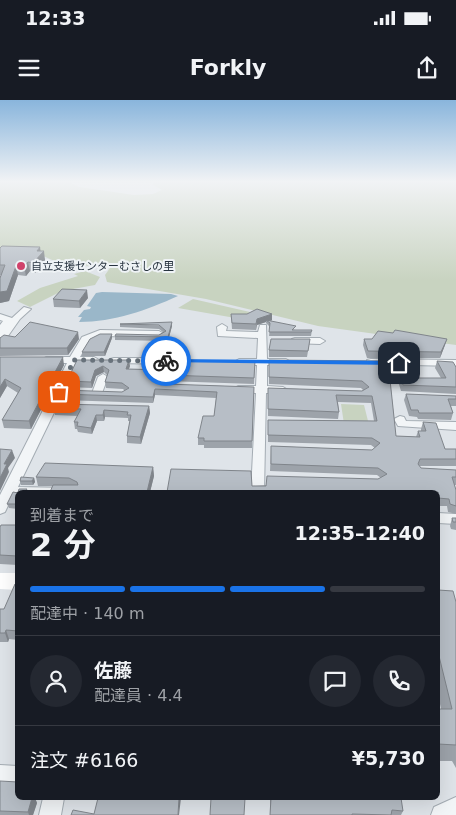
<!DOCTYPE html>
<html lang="ja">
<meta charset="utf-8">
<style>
body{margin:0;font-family:"DejaVu Sans","Noto Sans JP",sans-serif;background:#242831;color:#f1f3f6;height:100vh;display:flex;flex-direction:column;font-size:19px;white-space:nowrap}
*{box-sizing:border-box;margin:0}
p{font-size:16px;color:#9ea1a6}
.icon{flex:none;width:28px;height:28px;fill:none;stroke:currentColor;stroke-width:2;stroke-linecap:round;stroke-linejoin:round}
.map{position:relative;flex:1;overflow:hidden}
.details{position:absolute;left:15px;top:390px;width:425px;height:310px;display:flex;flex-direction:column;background:#171b24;border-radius:8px;box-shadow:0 5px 20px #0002}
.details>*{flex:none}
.pin{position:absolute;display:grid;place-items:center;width:42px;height:42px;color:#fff;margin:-21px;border-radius:10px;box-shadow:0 2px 8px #0006}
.courier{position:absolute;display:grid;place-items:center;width:50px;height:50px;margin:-25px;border:4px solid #1a73e8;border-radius:50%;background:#fff;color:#222;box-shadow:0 1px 6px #0007}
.head em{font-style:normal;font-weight:700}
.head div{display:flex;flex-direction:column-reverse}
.head{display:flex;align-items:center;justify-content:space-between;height:85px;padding:0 15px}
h1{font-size:32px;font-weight:700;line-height:38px}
.bar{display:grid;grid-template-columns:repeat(4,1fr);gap:8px 5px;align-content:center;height:60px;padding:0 15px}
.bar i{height:6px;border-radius:4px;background:#363941}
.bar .active{background:#1a73e8}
.bar p{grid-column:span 4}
.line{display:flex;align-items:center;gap:12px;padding:0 15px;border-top:1px solid #363941}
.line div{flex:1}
.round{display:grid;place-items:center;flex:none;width:52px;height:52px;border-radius:26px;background:#242831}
.status{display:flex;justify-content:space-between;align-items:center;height:35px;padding:0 25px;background:#171b24;direction:ltr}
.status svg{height:14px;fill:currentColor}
header{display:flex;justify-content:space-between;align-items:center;height:65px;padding:0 15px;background:#171b24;font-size:22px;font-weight:700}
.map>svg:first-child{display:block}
.green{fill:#c8d3c0}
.water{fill:#9ab7c9}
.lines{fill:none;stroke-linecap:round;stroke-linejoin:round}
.street-casing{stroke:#a4acb3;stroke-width:2}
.street{fill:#f2f5f7;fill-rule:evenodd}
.secondary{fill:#fff;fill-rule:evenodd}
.wall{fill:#9da3aa}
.shaded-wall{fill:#80858b}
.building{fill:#b7bec6;stroke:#80858b}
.route{fill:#1a73e8}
.done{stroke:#68727b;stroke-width:5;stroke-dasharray:0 9}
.poi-dot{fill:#d0426b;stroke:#eff3f6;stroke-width:2}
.labels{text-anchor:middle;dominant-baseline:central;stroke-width:4;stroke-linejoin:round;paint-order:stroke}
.far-poi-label{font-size:11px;fill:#283440;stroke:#eff3f6;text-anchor:start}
</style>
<div class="status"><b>12:33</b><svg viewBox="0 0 49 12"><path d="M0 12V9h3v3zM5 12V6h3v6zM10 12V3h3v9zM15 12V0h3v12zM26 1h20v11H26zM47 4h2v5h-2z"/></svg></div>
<header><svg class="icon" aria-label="menu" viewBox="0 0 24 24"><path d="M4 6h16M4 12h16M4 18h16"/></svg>Forkly<svg class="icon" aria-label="share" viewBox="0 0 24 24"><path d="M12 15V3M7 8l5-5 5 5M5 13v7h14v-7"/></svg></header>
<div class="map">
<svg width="456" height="715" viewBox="0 0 456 715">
<rect width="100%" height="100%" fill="#dfe4e9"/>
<path class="green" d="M0 81H67L79 87 134 95 153 94 162 90 152 84 157 81H456V245L318 226 206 199 107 182 105 175 110 168 59 163 41 155 0 153Z
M85 171 100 177 95 185 62 191 30 207 17 201 40 188 78 176 74 174Z
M193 199 250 212 241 219 178 208Z
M341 304 364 305 369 325 344 324Z"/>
<path class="water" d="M102 192 171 194 178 196C147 210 114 222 79 222L82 217H78L84 210 90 209 91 207 87 206 96 193Z"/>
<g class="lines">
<g class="street-casing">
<path id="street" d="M24 207 31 209 20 219 3 243 0 244V225L3 221 0 220V214L12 218Z
M222 224 227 227 226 231 258 232 260 225H266L267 259H286L291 262 286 265H267V286L283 287 288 290 283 293H266L264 392H251L256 293 238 292 233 289 238 286H256L257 265H239L234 262 239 259H257L258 238 218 236 217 227Z
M100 230 159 231 164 234 159 237 100 236 89 241 80 257H94L99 260 94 263H78L18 387 71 388 78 392H18V396L13 395 5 412 0 414V395L67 263H46L41 260 46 257H70L82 237Z
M295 238H320L325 241 320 244 292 243V239Z
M114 258H186L191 261 186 264 110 263V259Z
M371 259 456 260V266L367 264V260Z
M103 274 108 277 102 293 97 296 93 295 92 293 98 277Z
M400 316 404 317 406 321 456 322V330L398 326 394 319Z
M438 413 456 414V424L438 423Z
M0 665 18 666V686L0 685Z
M456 697V715H431L434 707Z
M43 698H64L61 715H39Z"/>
</g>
<use href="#street" class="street"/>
<path class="secondary" d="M0 473H18V490L0 489Z"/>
</g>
<path class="wall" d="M0 148 41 151 45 160 35 173 30 171 26 176 18 175 9 201 0 203V178L1 175H0Z
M88 198 80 208 54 207 53 199Z
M231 214H272V220L271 221 295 230H312L311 236H269L270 227 266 223V222L257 225 256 230 232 229Z
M120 224 172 226 168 241 115 240V236L159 235 163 232 159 229 120 227Z
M393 233 447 239 445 245 440 258H367L363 245 364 239H372Z
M15 237 79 239 68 255 0 256V238Z
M112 238 105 256H82V252Z
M310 239 307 257H269V250Z
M0 257 64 265 31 329 4 328 2 320 18 293 7 286 0 298Z
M77 260 130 266 129 269 169 270 255 261 254 284 166 281 163 283 165 284 254 287 252 348H204V345H198V338L214 316 216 298 155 295 153 303 62 300 61 294 122 292 125 291 123 289 106 288 105 282 107 275 104 272 96 276 92 288 68 287 67 281Z
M269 260 388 261 396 336 416 337 418 331H421V329L423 322 445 349H456V366H419L421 368 456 370V385H454L456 390V414L448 412 447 406H438V392L252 386 378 379 381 378 377 375 270 371 271 346 372 350 375 348 371 345 268 342V320L374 321 371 303 338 302 339 312 338 319 268 316V288L362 291 363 290 361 288 269 284Z
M395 261 415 278H441L435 268 437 261 456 267V294L401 291 394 268Z
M406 294 456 296V306H451L453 313 451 320 418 319 417 317 409 316 404 300Z
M149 306 150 313 141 344 127 343V336L130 321H128V318L105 317 104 321H97L92 334 78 332 77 329H75L74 322 78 316 55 315 54 308Z
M153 367 154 376 150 392 53 386H38L36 377Z
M34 378 35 382 33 385H21L20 381Z
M18 393V409L9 408 7 404Z
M452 418H456V430L451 429 450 426Z
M18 425V465L0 464V427Z
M18 485V540L9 539 8 542H0V509H4Z
M438 490 456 502V668L452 661H438V609H441L438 594Z
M0 681 18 698H35L37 703 33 715H0Z
M270 698 403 711 401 715H270Z"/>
<path class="shaded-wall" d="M40 147 41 154 44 151 45 160 35 173 33 163 37 151Z
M28 162 30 171 26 176 24 166Z
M16 166 18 175 9 201 0 203V192Z
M87 190 88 198 80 208 79 201Z
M272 214V220L268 222 266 220V222L257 225 256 230 257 219Z
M172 222V226L168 241V237Z
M78 232 79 239 68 255 67 248Z
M112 234V238L105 256 104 252Z
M447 239 445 245 440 258 441 252Z
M63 257 64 265 31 329 29 321Z
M129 260 130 266 126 275V269Z
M103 266 104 272 96 276 92 288 91 282 95 270Z
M166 275V281L159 285V279Z
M5 279 7 286 0 298V287Z
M155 289V295L153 303V297Z
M149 306 150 313 141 344 140 337Z
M104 310 105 317 104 321 103 315Z
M96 315 97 321 92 334 91 328Z
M12 350 15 358 8 368 9 372 0 391V378L4 364Z
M153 367 154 376 150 392H147Z
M34 378 35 382 33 385 32 381Z
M6 530 9 539 8 542 5 533Z
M32 698H35L37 703 33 715H29L28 712Z
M179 698H181L179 715H178Z"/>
<path class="building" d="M2 146 40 147 37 151H44L33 163 28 162 24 166H16L7 191 0 192V178L5 165H0V148Z
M62 189 87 190 79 201 53 199Z
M257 209 272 214 257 219 256 224 232 223 231 214H247Z
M266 220 296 226 292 230H312L311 232H269L270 223Z
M30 222 78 232 67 248H0V238L4 235 15 237Z
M172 222 168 237 115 236 116 234 159 235 166 231 159 225 120 224Z
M395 230 447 239 441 252 368 251 364 239H372L378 231 393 233Z
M100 234H112L104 252H82L90 239Z
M271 239H310L308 251 269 250Z
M0 257H63L29 321 2 320 21 288 5 279 0 287Z
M77 260H129L126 269 169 270 171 260 255 261 254 278 166 275 159 279 165 284 254 287 252 341H204V338H198L203 316H214L217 292 155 289 153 297 61 294 62 290 122 292 129 288 122 283 105 282 109 270 103 266 95 270 91 282 67 281Z
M269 260 388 261 396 336 420 337 418 331H426L423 322 436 323 445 349H456V359H420L418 364 421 368 456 370V377H452L456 390V406L450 404 449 399 438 398V392H167L171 369 251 371 252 386H266L267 376 378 379 387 374 378 368 271 364V346L372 350 380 343 372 338 268 335V320L377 321 372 296 336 295 339 312 268 309V288L362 291 369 287 362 281 269 277Z
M395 261H409L415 278H446L437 261 453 262 456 267V287L403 285Z
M406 294 456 296V299H448L453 313H419L418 310H411Z
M56 304 149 306 140 337 127 336 131 315H127L128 312 104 310 103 315H96L91 328 77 326 78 322H74L81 309 54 308Z
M0 349 12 350 4 364H7L0 378Z
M45 363 153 367 147 392H50L53 385H78L77 382 69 378 36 377Z
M21 377 34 378 32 381H20Z
M19 389H27L25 392H18Z
M13 392 18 393V404H7Z
M452 418H456V422H453Z
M1 425H18V454L17 456 0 455V427Z
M15 484 18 485V531L6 530 5 533H0V509H4Z
M438 490 453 491 456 502V645L438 644V609H452L438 552Z
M0 681 18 682V698H32L28 712 0 711Z
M98 698H179L178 715H71L73 710 94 714Z
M211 698H245L244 715H210Z
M271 698H401L403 711 392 710 391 715 352 714V715H270Z"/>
<linearGradient id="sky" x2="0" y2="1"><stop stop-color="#89b5dc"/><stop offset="0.45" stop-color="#f1f3f5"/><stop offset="1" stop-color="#f1f3f5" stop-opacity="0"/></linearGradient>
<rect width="456" height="181" fill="url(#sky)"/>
<path class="route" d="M166 259 399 261 402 263 399 265 164 262Z"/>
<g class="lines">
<path class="done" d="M59 292 74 260 166 261"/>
</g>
<circle class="poi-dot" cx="21" cy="166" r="5"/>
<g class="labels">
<g class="far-poi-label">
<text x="31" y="166">自立支援センターむさしの里</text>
</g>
</g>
</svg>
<div class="pin" style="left:59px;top:292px;background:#ea580c"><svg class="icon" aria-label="bag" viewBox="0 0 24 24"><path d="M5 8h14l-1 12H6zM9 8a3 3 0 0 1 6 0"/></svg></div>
<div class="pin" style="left:399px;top:263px;background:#1f2937"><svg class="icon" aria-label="home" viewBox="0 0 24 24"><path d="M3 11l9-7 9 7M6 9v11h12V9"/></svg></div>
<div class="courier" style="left:166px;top:261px"><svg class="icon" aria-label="bike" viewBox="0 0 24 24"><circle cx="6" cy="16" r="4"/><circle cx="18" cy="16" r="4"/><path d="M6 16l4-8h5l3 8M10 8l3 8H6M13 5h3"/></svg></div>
<section class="details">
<div class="head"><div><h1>2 分</h1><p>到着まで</p></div><em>12:35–12:40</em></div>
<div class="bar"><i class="active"></i><i class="active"></i><i class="active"></i><i></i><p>配達中 · 140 m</p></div>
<div class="line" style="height:90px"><a class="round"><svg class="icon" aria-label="person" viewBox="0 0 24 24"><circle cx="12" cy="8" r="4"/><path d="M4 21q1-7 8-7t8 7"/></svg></a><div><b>佐藤</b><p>配達員 · 4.4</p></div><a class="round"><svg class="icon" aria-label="chat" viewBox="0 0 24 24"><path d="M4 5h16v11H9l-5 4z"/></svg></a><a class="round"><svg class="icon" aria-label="phone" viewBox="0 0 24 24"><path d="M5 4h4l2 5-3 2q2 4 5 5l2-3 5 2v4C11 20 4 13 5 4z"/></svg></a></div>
<div class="line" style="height:65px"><div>注文 #6166</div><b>¥5,730</b></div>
</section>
</div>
